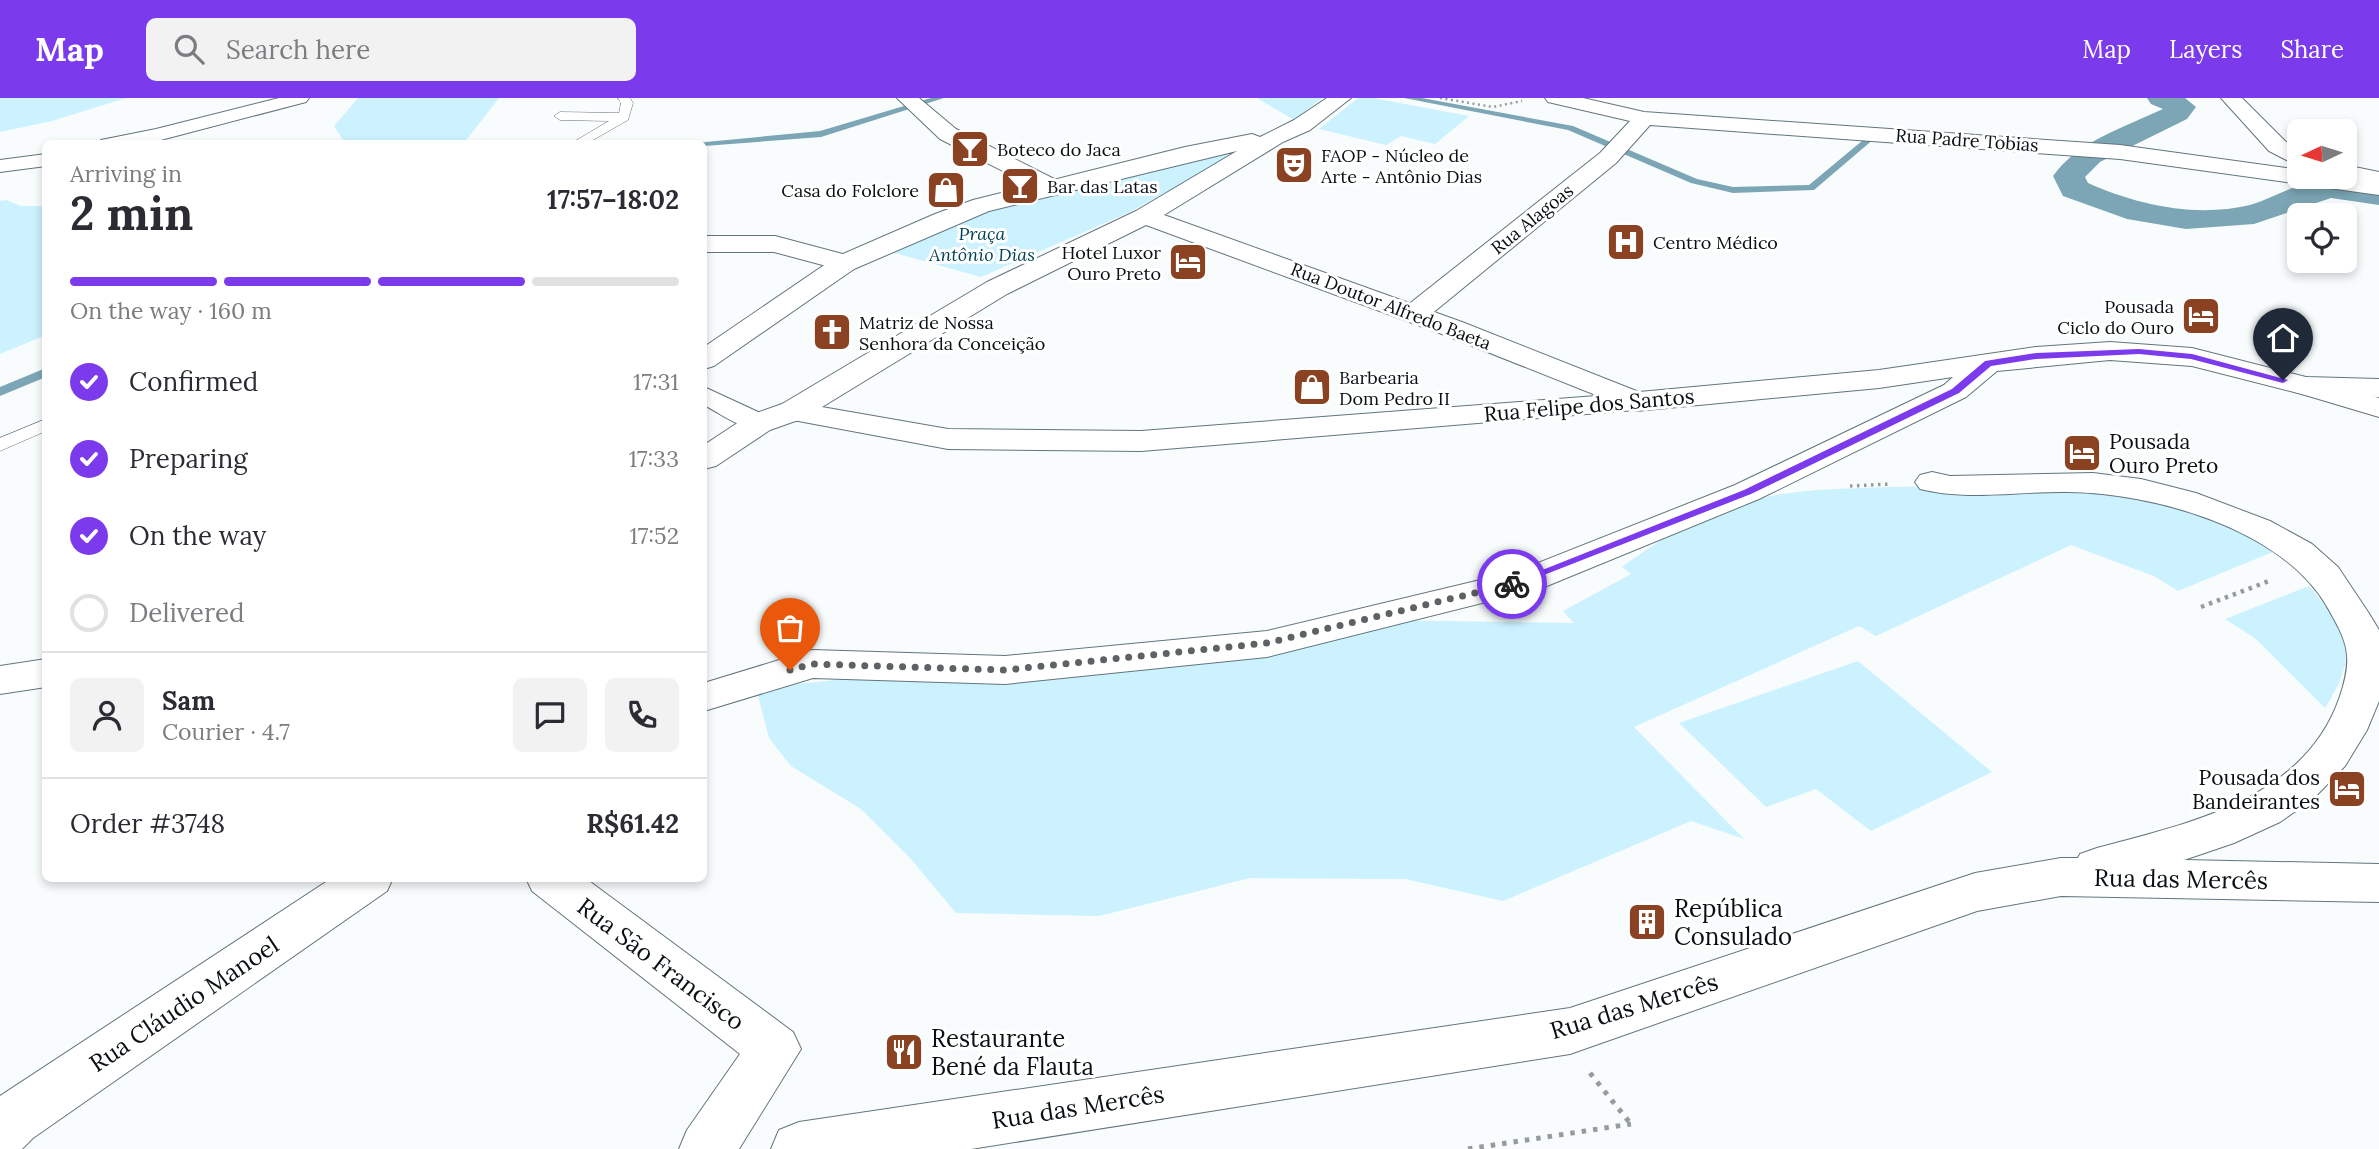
<!DOCTYPE html>
<meta charset="utf-8">
<style>
body{margin:0;font-family:Lora,serif;background:#f2f2f3;color:#2b2b33;height:100vh;display:flex;flex-direction:column;font-size:26px;white-space:nowrap}
*{box-sizing:border-box;margin:0}
p{font-size:23px;color:#7c7c81}
.icon{flex:none;width:38px;height:38px;fill:none;stroke:currentColor;stroke-width:2;stroke-linecap:round;stroke-linejoin:round}
.map{position:relative;flex:1;overflow:hidden}
.sheet{position:absolute;left:42px;top:42px;width:665px;height:742px;display:flex;flex-direction:column;background:#fff;border-radius:10px;box-shadow:0 4px 10px #0003}
.sheet>*{flex:none}
.needle{width:46px;rotate:266deg}
.controls{position:absolute;left:2287px;top:21px;display:grid;gap:14px}
.controls a{display:grid;place-items:center;width:70px;height:70px;border-radius:10px;background:#fff;box-shadow:0 4px 10px #0003;font-size:35px}
.pin{position:absolute;display:grid;place-items:center;width:60px;height:60px;color:#fff;margin:-72px -30px;border-radius:50% 50% 50% 0;rotate:-45deg;box-shadow:0 0 7px #0007}
.pin .icon{rotate:45deg}
.courier{position:absolute;display:grid;place-items:center;width:70px;height:70px;margin:-35px;border:5px solid #7c3aed;border-radius:50%;background:#fff;color:#222;box-shadow:0 2px 9px #0007}
.summary em{font-style:normal;font-weight:800}
.summary div{display:flex;flex-direction:column-reverse}
.summary{display:flex;align-items:center;justify-content:space-between;height:119px;padding:0 28px}
h1{font-size:46px;font-weight:800;line-height:52px}
.bar{display:grid;grid-template-columns:repeat(4,1fr);gap:10px 7px;align-content:center;height:84px;padding:0 28px}
.bar i{height:9px;border-radius:5px;background:#e1e1e2}
.bar .selected{background:#7c3aed}
.bar p{grid-column:span 4}
.line{display:flex;align-items:center;gap:18px;padding:0 28px;border-top:2px solid #e1e1e2}
.line div{flex:1}
.round{display:grid;place-items:center;flex:none;width:74px;height:74px;border-radius:10px;background:#f2f2f3}
ol{padding:0 28px;list-style:none}
li{display:flex;align-items:center;gap:21px;height:77px}
li p{margin-inline-start:auto}
li .icon{padding:7px;border-radius:50%;background:#7c3aed;color:#fff;stroke-width:4}
li:last-child{color:#7c7c81}
li i{width:38px;height:38px;border:4px solid #e1e1e2;border-radius:50%}
header{display:flex;align-items:center;gap:42px;box-sizing:border-box;height:98px;padding:0 35px;background:#7c3aed;color:#fff}
header strong{font-size:33px}
nav{display:flex;gap:38px;margin-inline-start:auto;font-size:24px}
.search{width:490px;height:63px;background:#f2f2f3;display:flex;align-items:center;gap:18px;box-sizing:border-box;padding:0 24px;border-radius:10px;color:#7c7c81;font-size:26px}
.map>svg:first-child{display:block}
.green{fill:#ccf1ff}
.lines{fill:none;stroke-linecap:round;stroke-linejoin:round}
.stream{fill:#7ca6b5;fill-rule:evenodd}
.canal{fill:#7ca6b5;fill-rule:evenodd}
.service-casing{stroke:#63757c;stroke-width:1}
.pedestrian-casing{stroke:#63757c;stroke-width:2}
.minor-casing{stroke:#63757c;stroke-width:2}
.tertiary-casing{stroke:#63757c;stroke-width:2}
.path-far3{stroke:#969b9d;stroke-width:2.5;stroke-dasharray:2 3.5;stroke-linecap:butt}
.path-far2{stroke:#969b9d;stroke-width:3.5;stroke-dasharray:2.5 4.5;stroke-linecap:butt}
.path-far1{stroke:#969b9d;stroke-width:4.5;stroke-dasharray:3.5 5;stroke-linecap:butt}
.path{stroke:#969b9d;stroke-width:5;stroke-dasharray:4.5 7;stroke-linecap:butt}
.service{fill:#fff;fill-rule:evenodd}
.pedestrian{fill:#fff;fill-rule:evenodd}
.minor{fill:#fff;fill-rule:evenodd}
.tertiary{fill:#fff;fill-rule:evenodd}
.route{fill:#7c3aed}
.done{stroke:#5d6365;stroke-width:7;stroke-dasharray:0 12.6}
.labels{text-anchor:middle;dominant-baseline:central;stroke-width:6;stroke-linejoin:round;paint-order:stroke}
.far-street-label{font-size:18px;fill:#091013;stroke:#fff}
.far-poi-label{font-size:18px;fill:#091013;stroke:#fff;text-anchor:start}
.far-park-label{font-size:18px;font-style:italic;fill:#044354;stroke:#fff}
.street-label{font-size:21px;fill:#091013;stroke:#fff}
.poi-label{font-size:21px;fill:#091013;stroke:#fff;text-anchor:start}
.near-street-label{font-size:24px;fill:#091013;stroke:#fff}
.near-poi-label{font-size:24px;fill:#091013;stroke:#fff;text-anchor:start}
</style>
<header>
<strong>Map</strong>
<div class="search"><svg class="icon" aria-label="search" viewBox="0 0 24 24"><circle cx="10" cy="10" r="6"/><path d="M15 15l6 6"/></svg>Search here</div>
<nav><a>Map</a><a>Layers</a><a>Share</a></nav>
</header>
<div class="map">
<svg width="2379" height="1051" viewBox="0 0 2379 1051">
<rect width="100%" height="100%" fill="#f8fcfd"/>
<path class="green" d="M0 0H126L52 23 0 34Z
M358 0H499L464 45H345L334 28Z
M1257 0H1322L1294 22Z
M1358 0H1373L1469 18 1435 46 1401 38 1386 47 1319 31Z
M1232 52 1233 57 1130 114 981 179 888 153 938 127 1044 94Z
M6 102 21 108H45L46 237 0 256V103Z
M1927 388C1984 389 2042 387 2099 392 2158 397 2226 421 2275 453L2178 493 2154 478 2071 447 1876 538 1859 528 1634 629 1744 741 1691 723 1503 803 1405 781 1250 780 1099 818 956 815 910 760 861 711 791 668 769 640 756 590 1075 558 1377 522 1574 525 1563 513 1631 476 1622 469C1665 436 1727 405 1782 396 1829 389 1880 390 1927 388Z
M2309 488C2349 535 2360 555 2325 610L2256 541 2225 521Z
M1858 563 1992 674 1871 733 1816 691 1766 709 1679 625Z"/>
<g class="lines">
<path class="stream" d="M931 0H944L821 39 704 48V46H685L820 33Z
M1404 0H1422L1573 28 1697 81 1733 89 1809 87 1868 38 1875 40 1814 92 1733 95 1691 85 1568 32Z
M46 270V279L0 298V289Z"/>
<path class="canal" d="M2147 0H2185L2196 9 2187 21 2100 64 2085 79 2088 85C2137 107 2196 120 2250 107 2264 103 2277 96 2290 91 2321 79 2347 81 2379 87V107L2331 100 2254 126 2186 131 2127 121 2063 98 2053 78C2078 43 2125 29 2163 11L2151 6Z"/>
<g class="service-casing">
<path id="service" d="M618 0H630L633 5 628 22 586 46H570L609 23 560 22 554 18 560 14 619 15 621 5Z
M46 321V333L0 353V340Z"/>
</g>
<g class="pedestrian-casing">
<path id="pedestrian" d="M279 0H309L306 4 157 43 99 46 101 42 156 31Z
M46 56V68L0 74V62Z
M704 289 769 319 773 325 769 331C747 336 723 317 704 307Z"/>
</g>
<g class="minor-casing">
<path id="minor" d="M897 0H919L956 31 1064 86 1068 91 1064 96H1048L940 41Z
M1545 0H1583L1644 14 2120 47 2300 72V79L2345 78 2379 83V97L2120 61 1650 27 1616 65 1424 222 1414 224 1404 222 1400 216 1404 210 1600 55 1630 23 1548 4Z
M704 138H775L854 159 858 165 854 171 845 173 774 154H704Z
M2306 279 2379 300V319L2295 294 2291 288 2295 282Z
M1636 295 1647 297 1651 304 1647 311 1141 353 948 351 793 322 782 320 777 313 782 306 793 304 948 331 1141 333Z
M1932 374 1950 378 2093 375 2141 381 2196 395 2270 423 2312 446 2338 469 2368 514 2379 532V603L2367 632 2345 668 2313 701 2280 724 2234 745 2184 762 2379 766V804L2061 798 1977 813 1570 956 971 1051H771L779 1032 799 1024 1570 910 1975 775 2061 760H2078L2080 756 2097 750C2189 725 2303 702 2339 601 2354 558 2348 545 2326 507 2280 430 2153 395 2068 394 2018 393 1968 403 1920 391L1915 384 1920 377Z
M46 561V589L0 596V568Z
M526 780H585L793 934 801 951 739 1051H679L687 1032 740 956 532 793Z"/>
</g>
<g class="tertiary-casing">
<path id="tertiary" d="M1327 0H1351L1310 32 1283 44 1164 117 1462 224 1639 294 1879 272 2036 249 2110 244 2192 250 2306 279 2379 281V299L2306 297 2192 268 2110 262 1997 273 1966 299 1759 401 1542 490 1267 559 1005 586 813 580 704 613V585L812 552 1005 558 1267 533 1518 473 1735 387 1944 287 1953 279 1879 290 1636 313 1442 236 1146 127 1007 196 804 320 770 332 716 368 704 371V347L748 318 782 306 987 184 1136 113 1237 53 989 113 854 171 714 268 704 271V249L836 159 935 116 973 102 1185 49 1252 36 1260 39 1294 22Z
M2221 0H2242L2285 43 2300 52V69L2269 53Z
M2345 67 2379 74V88L2337 79H2345Z
M332 780H393L387 793 33 1040 22 1051H0V998Z"/>
</g>
<path class="path-far3" d="M1440 0 1493 9 1522 3"/>
<path class="path-far2" d="M1850 388 1890 386"/>
<path class="path-far1" d="M2201 509 2269 483"/>
<path class="path" d="M1590 975 1630 1025
M1468 1051 1631 1026"/>
<use href="#service" class="service"/>
<use href="#pedestrian" class="pedestrian"/>
<use href="#minor" class="minor"/>
<use href="#tertiary" class="tertiary"/>
</g>
<path class="route" d="M2139 251 2192 256 2288 282 2283 285 2191 261 2139 256 2036 261 1991 268 1959 295 1751 396 1516 488 1507 486 1744 392 1952 291 1985 263 2036 255Z"/>
<g class="lines">
<path class="done" d="M790 572 812 566 1005 572 1267 545 1512 486"/>
</g>
<defs>
<g id="bar-square" transform="scale(2.0125)"><rect x="-9" y="-9" width="18" height="18" rx="4" fill="#8a4223" stroke="#fff"/><path d="M-6-5H6L.8 .8V4.5H3.5V6h-7V4.5H-.8V.8Z" fill="#fff"/></g>
<g id="theatre-square" transform="scale(2.0125)"><rect x="-9" y="-9" width="18" height="18" rx="4" fill="#8a4223" stroke="#fff"/><path d="M-5-5.5Q0-4 5-5.5V0Q5 5 0 6Q-5 5-5 0ZM-3.3-2.5H-1v1.5H-3.3ZM1-2.5H3.3v1.5H1ZM-2.8 1Q0 5.5 2.8 1Z" fill="#fff"/></g>
<g id="shop-square" transform="scale(2.0125)"><rect x="-9" y="-9" width="18" height="18" rx="4" fill="#8a4223" stroke="#fff"/><path d="M-5-2.5h2.3a2.7 3.5 0 0 1 5.4 0H5L5.5 6h-11ZM-1.5-2.5h3a1.5 2.3 0 0 0-3 0Z" fill="#fff"/></g>
<g id="hospital-square" transform="scale(2.0125)"><rect x="-9" y="-9" width="18" height="18" rx="4" fill="#8a4223" stroke="#fff"/><path d="M-5-5h3v3.5h4V-5h3V5h-3V1.5h-4V5h-3Z" fill="#fff"/></g>
<g id="hotel-square" transform="scale(2.0125)"><rect x="-9" y="-9" width="18" height="18" rx="4" fill="#8a4223" stroke="#fff"/><path d="M-6-4.5h1.5V1H6V5H4.5V3h-9V5H-6ZM-4 0a1.8 1.8 0 1 1 3.6 0ZM.5 0V-2.5h3Q6-2.5 6 0Z" fill="#fff"/></g>
<g id="church-square" transform="scale(2.0125)"><rect x="-9" y="-9" width="18" height="18" rx="4" fill="#8a4223" stroke="#fff"/><path d="M-1.2-6h2.4v3.5h3.3v2.4h-3.3V6h-2.4V-.1h-3.3v-2.4h3.3Z" fill="#fff"/></g>
<g id="building-square" transform="scale(2.0125)"><rect x="-9" y="-9" width="18" height="18" rx="4" fill="#8a4223" stroke="#fff"/><path d="M-4-6H4V6H1V3H-1V6H-4ZM-2.5-4.3h1.7v1.8h-1.7ZM.8-4.3h1.7v1.8H.8ZM-2.5-1h1.7V.8h-1.7ZM.8-1h1.7V.8H.8Z" fill="#fff"/></g>
<g id="restaurant-square" transform="scale(2.0125)"><rect x="-9" y="-9" width="18" height="18" rx="4" fill="#8a4223" stroke="#fff"/><path d="M-5-6h1v4h1v-4h1v4h1v-4h1v5L-1.5 .5V6h-2V.5L-5-1ZM5-6V6H3V1.5H1.5Q1.5-4 5-6Z" fill="#fff"/></g>
</defs>
<g fill-rule="evenodd">
<use href="#bar-square" x="970" y="51"/>
<use href="#theatre-square" x="1294" y="67"/>
<use href="#bar-square" x="1020" y="88"/>
<use href="#shop-square" x="946" y="92"/>
<use href="#hospital-square" x="1626" y="144"/>
<use href="#hotel-square" x="1188" y="164"/>
<use href="#hotel-square" x="2201" y="218"/>
<use href="#church-square" x="832" y="234"/>
<use href="#shop-square" x="1312" y="289"/>
<use href="#hotel-square" x="2082" y="355"/>
<use href="#hotel-square" x="2347" y="691"/>
<use href="#building-square" x="1647" y="824"/>
<use href="#restaurant-square" x="904" y="954"/>
</g>
<g class="labels">
<g class="far-street-label">
<text transform="translate(1967 42) rotate(4)">Rua Padre Tobias</text>
<text transform="translate(1532 121) rotate(-39)">Rua Alagoas</text>
<text transform="translate(1391 208) rotate(21)">Rua Doutor Alfredo Baeta</text>
</g>
<g class="far-poi-label">
<text x="997" y="51">Boteco do Jaca</text>
<text x="1321" y="57">FAOP - Núcleo de<tspan x="1321" dy="21">Arte - Antônio Dias</tspan></text>
<text x="1047" y="88">Bar das Latas</text>
<text x="919" y="92" text-anchor="end">Casa do Folclore</text>
<text x="1653" y="144">Centro Médico</text>
<text x="1161" y="154" text-anchor="end">Hotel Luxor<tspan x="1161" dy="21">Ouro Preto</tspan></text>
<text x="2174" y="208" text-anchor="end">Pousada<tspan x="2174" dy="21">Ciclo do Ouro</tspan></text>
<text x="859" y="224">Matriz de Nossa<tspan x="859" dy="21">Senhora da Conceição</tspan></text>
<text x="1339" y="279">Barbearia<tspan x="1339" dy="21">Dom Pedro II</tspan></text>
</g>
<g class="far-park-label">
<text x="982" y="135">Praça<tspan x="982" dy="21">Antônio Dias</tspan></text>
</g>
<g class="street-label">
<text transform="translate(1589 307) rotate(-5)">Rua Felipe dos Santos</text>
</g>
<g class="poi-label">
<text x="2109" y="343">Pousada<tspan x="2109" dy="24">Ouro Preto</tspan></text>
<text x="2320" y="679" text-anchor="end">Pousada dos<tspan x="2320" dy="24">Bandeirantes</tspan></text>
</g>
<g class="near-street-label">
<text transform="translate(2181 781) rotate(1)">Rua das Mercês</text>
<text transform="translate(661 866) rotate(37)">Rua São Francisco</text>
<text transform="translate(184 906) rotate(-34)">Rua Cláudio Manoel</text>
<text transform="translate(1634 908) rotate(-17)">Rua das Mercês</text>
<text transform="translate(1078 1009) rotate(-9)">Rua das Mercês</text>
</g>
<g class="near-poi-label">
<text x="1674" y="810">República<tspan x="1674" dy="28">Consulado</tspan></text>
<text x="931" y="940">Restaurante<tspan x="931" dy="28">Bené da Flauta</tspan></text>
</g>
</g>
</svg>
<div class="controls">
<a><svg class="needle" viewBox="-14 -14 28 28"><path d="M0-13l5 13h-10z" fill="#e53935"/><path d="M0 13l5-13h-10z" fill="#7c7c81"/></svg></a>
<a><svg class="icon" aria-label="locate" viewBox="0 0 24 24"><circle cx="12" cy="12" r="6"/><path d="M12 2v4M12 18v4M2 12h4M18 12h4"/></svg></a>
</div>
<div class="pin" style="left:790px;top:572px;background:#ea580c"><svg class="icon" aria-label="bag" viewBox="0 0 24 24"><path d="M5 8h14l-1 12H6zM9 8a3 3 0 0 1 6 0"/></svg></div>
<div class="pin" style="left:2283px;top:282px;background:#1f2937"><svg class="icon" aria-label="home" viewBox="0 0 24 24"><path d="M3 11l9-7 9 7M6 9v11h12V9"/></svg></div>
<div class="courier" style="left:1512px;top:486px"><svg class="icon" aria-label="bike" viewBox="0 0 24 24"><circle cx="6" cy="16" r="4"/><circle cx="18" cy="16" r="4"/><path d="M6 16l4-8h5l3 8M10 8l3 8H6M13 5h3"/></svg></div>
<section class="sheet">
<div class="summary"><div><h1>2 min</h1><p>Arriving in</p></div><em>17:57–18:02</em></div>
<div class="bar"><i class="selected"></i><i class="selected"></i><i class="selected"></i><i></i><p>On the way · 160 m</p></div>
<ol>
<li><svg class="icon" aria-label="check" viewBox="0 0 24 24"><path d="M5 12l5 5 9-10"/></svg>Confirmed<p>17:31</p></li>
<li><svg class="icon" aria-label="check" viewBox="0 0 24 24"><path d="M5 12l5 5 9-10"/></svg>Preparing<p>17:33</p></li>
<li><svg class="icon" aria-label="check" viewBox="0 0 24 24"><path d="M5 12l5 5 9-10"/></svg>On the way<p>17:52</p></li>
<li><i></i>Delivered</li>
</ol>
<div class="line" style="height:126px"><a class="round"><svg class="icon" aria-label="person" viewBox="0 0 24 24"><circle cx="12" cy="8" r="4"/><path d="M4 21q1-7 8-7t8 7"/></svg></a><div><b>Sam</b><p>Courier · 4.7</p></div><a class="round"><svg class="icon" aria-label="chat" viewBox="0 0 24 24"><path d="M4 5h16v11H9l-5 4z"/></svg></a><a class="round"><svg class="icon" aria-label="phone" viewBox="0 0 24 24"><path d="M5 4h4l2 5-3 2q2 4 5 5l2-3 5 2v4C11 20 4 13 5 4z"/></svg></a></div>
<div class="line" style="height:91px"><div>Order #3748</div><b>R$61.42</b></div>
</section>
</div>
